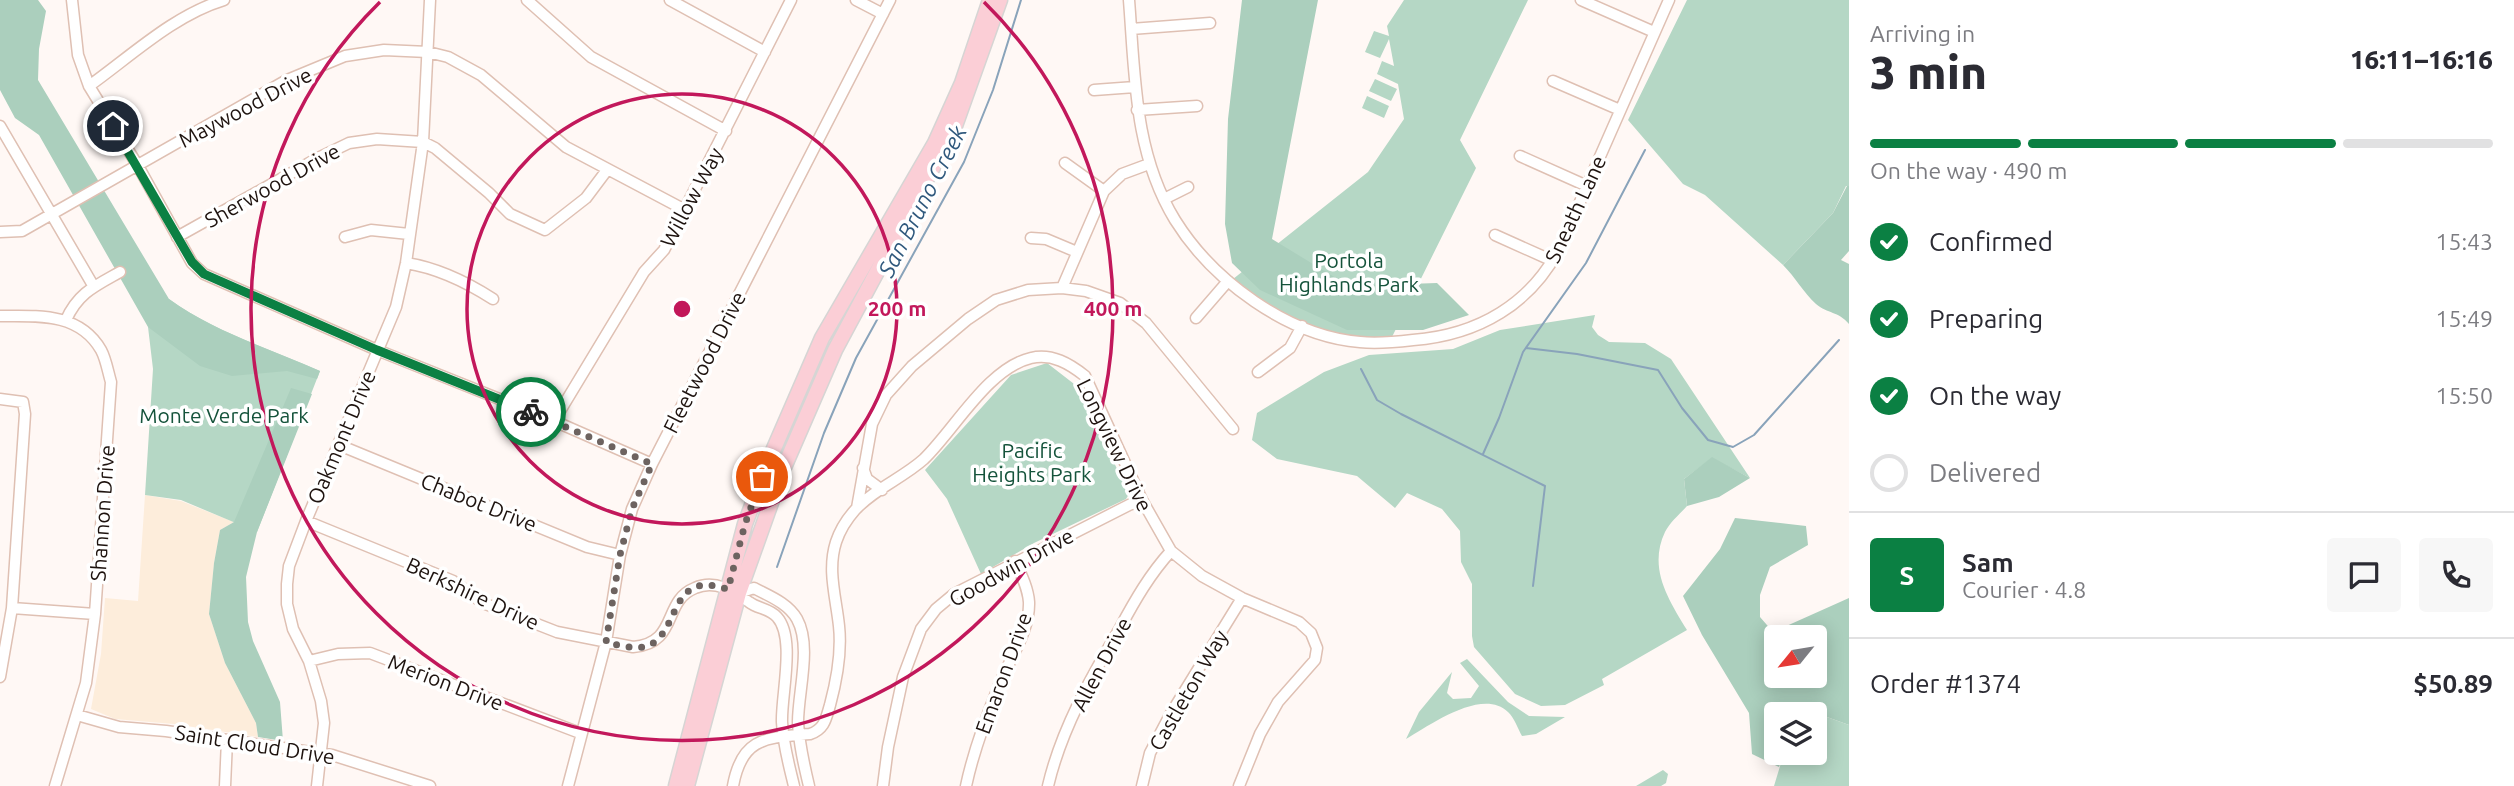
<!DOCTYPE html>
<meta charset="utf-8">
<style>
body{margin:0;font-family:Ubuntu,sans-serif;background:#f7f7f7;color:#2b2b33;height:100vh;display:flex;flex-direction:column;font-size:26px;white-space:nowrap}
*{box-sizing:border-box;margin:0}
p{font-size:23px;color:#7c7c81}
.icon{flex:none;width:38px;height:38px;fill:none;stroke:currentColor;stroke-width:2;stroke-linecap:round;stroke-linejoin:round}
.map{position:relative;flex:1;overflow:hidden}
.side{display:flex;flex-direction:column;background:#fff;width:665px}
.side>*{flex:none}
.needle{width:46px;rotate:240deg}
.tools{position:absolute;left:1764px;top:625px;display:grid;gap:14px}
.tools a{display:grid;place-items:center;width:63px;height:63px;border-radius:7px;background:#fff;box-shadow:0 4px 18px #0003;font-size:35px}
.pin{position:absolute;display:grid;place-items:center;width:60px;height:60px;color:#fff;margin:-30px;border:4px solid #fff;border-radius:50%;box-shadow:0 2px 7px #0007}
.courier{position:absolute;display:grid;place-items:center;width:70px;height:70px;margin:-35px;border:5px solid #0b8043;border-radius:50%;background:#fff;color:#222;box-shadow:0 2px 9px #0007}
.headline em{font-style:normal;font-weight:800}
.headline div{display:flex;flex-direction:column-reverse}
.headline{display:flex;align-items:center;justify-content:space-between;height:119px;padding:0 21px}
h1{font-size:46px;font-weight:800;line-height:52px}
.bar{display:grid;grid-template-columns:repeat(4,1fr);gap:10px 7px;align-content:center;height:84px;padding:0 21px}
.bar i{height:9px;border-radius:5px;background:#e1e1e2}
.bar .current{background:#0b8043}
.bar p{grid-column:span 4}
.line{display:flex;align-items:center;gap:18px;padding:0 21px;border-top:2px solid #e1e1e2}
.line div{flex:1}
.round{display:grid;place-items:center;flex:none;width:74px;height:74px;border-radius:7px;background:#f7f7f7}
ol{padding:0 21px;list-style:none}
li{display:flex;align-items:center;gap:21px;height:77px}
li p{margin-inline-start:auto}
li .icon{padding:7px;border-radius:50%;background:#0b8043;color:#fff;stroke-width:4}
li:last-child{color:#7c7c81}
li i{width:38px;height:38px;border:4px solid #e1e1e2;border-radius:50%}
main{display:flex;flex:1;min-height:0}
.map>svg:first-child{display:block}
.education{fill:#fdeddb}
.green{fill:#b5d7c5}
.forest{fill:#abcfbd;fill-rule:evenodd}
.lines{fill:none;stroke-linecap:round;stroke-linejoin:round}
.stream{stroke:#89a3ba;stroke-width:2}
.minor-casing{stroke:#dfc0b3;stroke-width:13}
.major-casing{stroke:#d6d5d4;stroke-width:17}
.minor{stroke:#fff;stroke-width:10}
.major{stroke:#fbced6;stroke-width:14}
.done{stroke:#6d6360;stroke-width:7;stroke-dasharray:0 12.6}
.route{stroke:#0b8043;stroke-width:9}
.ring{fill:none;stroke:#c2185b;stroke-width:3.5}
.labels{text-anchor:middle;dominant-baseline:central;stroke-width:7;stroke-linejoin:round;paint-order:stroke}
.street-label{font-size:21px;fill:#1e130f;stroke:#fff}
.park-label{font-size:21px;fill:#15533b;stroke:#fff}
.water-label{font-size:23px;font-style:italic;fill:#30597d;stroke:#fff}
.centre{fill:#c2185b;stroke:#fff;stroke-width:3.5}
.ring-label{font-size:21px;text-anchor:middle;font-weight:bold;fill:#c2185b;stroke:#fff;stroke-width:7;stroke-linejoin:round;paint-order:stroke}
</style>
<main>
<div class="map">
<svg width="1849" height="786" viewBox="0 0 1849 786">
<rect width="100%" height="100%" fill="#fff8f5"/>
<path class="education" d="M145 495 181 501 234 522 220 530 214 563 209 614 225 663 256 723 258 737 174 724 115 719 91 709 101 654 105 598 138 601Z"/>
<path class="green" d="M1404 0H1528L1460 140 1476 168 1388 345 1320 333 1228 283 1368 172 1404 119 1398 84 1377 74 1382 61 1394 66 1389 39 1380 58 1365 52 1374 31 1389 36 1387 26Z
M1687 0H1849V186H1846L1833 213 1783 265 1705 195 1683 184 1628 120Z
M1375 79 1397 89 1391 101 1369 91Z
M1367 96 1389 106 1384 118 1362 108Z
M169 299C214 332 269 348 320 371L257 532 181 500 145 495 153 369 148 327Z
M1595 315 1592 327 1598 335 1609 342 1645 343 1671 359 1750 478 1712 458 1684 479 1687 506C1680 514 1670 522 1665 532 1648 568 1668 599 1687 630L1602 679 1604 685 1565 705 1541 706 1515 694 1474 647 1472 636V584L1461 562 1460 531 1442 509 1407 493 1395 508 1357 476 1277 459 1252 440 1257 413 1324 372 1369 355 1453 349 1500 330Z
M1047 363 1078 387 1129 494 1126 499 1034 543 981 574 947 499 925 470 1011 375Z
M1467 659 1508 702 1529 716 1565 717 1536 734 1522 736C1518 729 1514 717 1508 712 1482 687 1429 726 1406 739L1419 712 1452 672 1447 693 1453 699 1471 698 1479 686 1460 663Z
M1827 717 1849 725V786H1774L1784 753 1815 752V723Z
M1663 770 1668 774 1666 783 1661 786H1636Z"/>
<path class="forest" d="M0 0H38L46 11 39 49 38 80 169 299C214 332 269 348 320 371L317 379 287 371 232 376 200 366 148 327 39 135 15 118 0 90Z
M1242 0H1318L1272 239 1349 286 1437 283 1469 315 1423 330H1347L1260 290 1232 263 1225 224 1228 119Z
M1847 186H1849V251L1841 260 1849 264V324C1838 311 1828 314 1816 304 1804 293 1795 277 1783 265L1833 213Z
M291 388 312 394 257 532 246 577 248 622 253 641 280 702 283 741 258 737 256 723 225 663 209 614 214 563 220 530 234 522Z
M1712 457 1750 478 1719 497 1687 506 1684 479Z
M1735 518 1806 526 1808 545 1770 567 1760 595V617L1773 632 1849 598V725L1827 717 1815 723V714H1776V752L1784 753 1779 767 1752 754 1749 713 1702 635 1683 596 1720 549ZM1776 637H1815V676H1776Z"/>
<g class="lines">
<path class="stream" d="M1526 348 1577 354 1658 370 1682 408 1708 440 1733 447 1754 435 1839 340
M1361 369 1377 400 1401 414 1545 486 1533 586
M1483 454 1499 418 1523 352 1586 263 1645 150
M777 567 824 433 856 358 964 162 993 90 1021 0"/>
<g class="minor-casing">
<path id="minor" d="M72 0 78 55 89 86 138 166 192 263 204 274 377 350 554 421 652 464
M527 0 591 57 726 131
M670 0 765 52
M856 0 883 14
M1129 0C1135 76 1134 153 1175 220 1213 281 1288 336 1360 342 1378 344 1396 342 1413 340 1478 335 1532 304 1561 245L1669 0
M1581 0 1654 32
M1131 29 1210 23
M1553 81 1620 110
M89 86C131 56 174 15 224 0
M1094 90 1135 87
M1137 110 1197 106
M0 126 94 287
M1520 156 1587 186
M1065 163 1104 191
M1164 199 1188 187
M0 232 22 231 287 80 345 56 384 50 428 52 448 57 481 75 566 147 685 210
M1495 235 1553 261
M177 237 320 157 349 143 377 139 423 142 435 148 489 193 510 214 545 230 586 198 607 170
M345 237 371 230 409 234
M1031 238 1046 239 1077 252
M406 263C438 268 465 281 493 299
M1062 288 1104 191 1122 174 1149 164
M0 316C37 316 79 312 101 350 106 359 108 372 111 382L95 614 86 683 55 786
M1196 318 1228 281
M66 320C78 293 95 286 120 272
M1258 372 1290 348 1302 326
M0 399 23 402 25 414 12 608 0 677
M554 421 644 272 664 250 791 0
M339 445 587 547 620 555
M863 468 867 479 882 490
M857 508 872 424 886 395 912 366 968 319 996 300 1028 290 1062 288 1086 291 1120 303 1146 323 1233 429
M306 521 453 581 483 603 557 632 633 647C679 643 662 601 695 588 715 579 733 591 749 602 758 609 769 608 777 617 796 638 781 695 782 722 783 744 789 765 794 786
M739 593 754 588C769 596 788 603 797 619 812 646 798 692 798 722 799 744 804 765 809 786
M12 608 95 614
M309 661 338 654 370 653 580 733
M77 715 119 727 166 731 332 755 430 786
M225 786 227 740
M317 786 324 723 321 701 309 661 293 629 287 604V584L289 566 306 521 396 307 406 263 423 142 430 0
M568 786 606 642 620 555 632 509 652 464 890 0
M733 786C742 736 767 738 810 734 825 729 826 718 830 705 837 679 842 653 839 626 836 597 827 570 836 542 840 530 847 519 855 510 874 489 903 478 924 459 955 429 988 368 1031 358 1052 353 1070 364 1085 376L1142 500 1171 551 1202 576 1242 598 1299 622 1311 633 1317 648 1315 660 1278 702 1260 734 1239 786
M883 786 888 747 903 677 921 629 936 609 954 594 1129 505 1142 500
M966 786C973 753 985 720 998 688 1008 661 1030 632 1029 602 1028 588 1021 574 1015 561
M1048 786C1061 730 1091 677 1120 628 1135 600 1150 574 1171 551
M1142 786 1150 753 1170 715 1242 598"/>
</g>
<g class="major-casing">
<path id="major" d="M676 786 745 524 769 460 822 338 935 143 962 83 990 0
M687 786 739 593 782 472 835 350 955 126 1000 0"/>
</g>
<use href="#minor" class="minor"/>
<use href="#major" class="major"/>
</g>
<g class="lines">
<path class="done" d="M531 412 652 464 632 509 620 555 606 642C618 645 631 649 644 647 677 639 669 585 707 585 713 585 721 588 728 589L745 524 762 477"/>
<path class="route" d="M113 126 192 262 204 274 377 350 531 412"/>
</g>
<g class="ring">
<circle cx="682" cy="309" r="215"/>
<path d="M984 2A431 431 0 1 1 380 2"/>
</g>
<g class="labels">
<g class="street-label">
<text transform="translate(245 107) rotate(-28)">Maywood Drive</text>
<text transform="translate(272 185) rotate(-29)">Sherwood Drive</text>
<text transform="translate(691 197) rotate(-62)">Willow Way</text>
<text transform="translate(1575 209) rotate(-65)">Sneath Lane</text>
<text transform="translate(704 362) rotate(-63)">Fleetwood Drive</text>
<text transform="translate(341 437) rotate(-67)">Oakmont Drive</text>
<text transform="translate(1115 445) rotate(64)">Longview Drive</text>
<text transform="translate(479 502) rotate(22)">Chabot Drive</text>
<text transform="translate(102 513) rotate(-86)">Shannon Drive</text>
<text transform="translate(1011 567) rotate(-29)">Goodwin Drive</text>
<text transform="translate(473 593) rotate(25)">Berkshire Drive</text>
<text transform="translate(1101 664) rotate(-62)">Allen Drive</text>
<text transform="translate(1003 673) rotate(-70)">Emaron Drive</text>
<text transform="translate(446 682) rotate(21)">Merion Drive</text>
<text transform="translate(1188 690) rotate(-60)">Castleton Way</text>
<text transform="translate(255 744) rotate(9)">Saint Cloud Drive</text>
</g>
<g class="park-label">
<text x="1349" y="260">Portola<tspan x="1349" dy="24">Highlands Park</tspan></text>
<text x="224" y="415">Monte Verde Park</text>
<text x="1032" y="450">Pacific<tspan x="1032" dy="24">Heights Park</tspan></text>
</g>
<g class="water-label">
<text transform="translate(922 201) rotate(-63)">San Bruno Creek</text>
</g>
</g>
<circle cx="682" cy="309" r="10" class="centre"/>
<g class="ring-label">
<text x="897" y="316">200 m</text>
<text x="1113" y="316">400 m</text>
</g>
</svg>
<div class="tools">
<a><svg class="needle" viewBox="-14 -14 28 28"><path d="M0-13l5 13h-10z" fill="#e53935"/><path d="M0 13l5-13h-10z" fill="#7c7c81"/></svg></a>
<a><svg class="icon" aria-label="layers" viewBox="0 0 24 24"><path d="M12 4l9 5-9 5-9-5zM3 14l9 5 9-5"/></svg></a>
</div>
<div class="pin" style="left:762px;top:477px;background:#ea580c"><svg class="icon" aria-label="bag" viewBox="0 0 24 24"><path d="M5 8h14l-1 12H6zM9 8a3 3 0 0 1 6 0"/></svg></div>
<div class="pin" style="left:113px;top:126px;background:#1f2937"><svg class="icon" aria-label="home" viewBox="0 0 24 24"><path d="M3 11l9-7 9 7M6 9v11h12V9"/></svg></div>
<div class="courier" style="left:531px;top:412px"><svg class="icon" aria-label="bike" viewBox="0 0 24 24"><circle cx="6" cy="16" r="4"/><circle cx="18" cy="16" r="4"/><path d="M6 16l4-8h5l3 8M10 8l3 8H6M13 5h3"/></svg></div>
</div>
<section class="side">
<div class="headline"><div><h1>3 min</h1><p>Arriving in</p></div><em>16:11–16:16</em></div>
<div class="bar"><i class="current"></i><i class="current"></i><i class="current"></i><i></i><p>On the way · 490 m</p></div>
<ol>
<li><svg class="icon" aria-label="check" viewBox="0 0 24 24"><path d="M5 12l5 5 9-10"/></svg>Confirmed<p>15:43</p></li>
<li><svg class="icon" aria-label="check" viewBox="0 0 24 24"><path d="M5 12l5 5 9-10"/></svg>Preparing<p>15:49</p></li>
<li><svg class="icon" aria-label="check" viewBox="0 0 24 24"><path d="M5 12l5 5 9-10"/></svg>On the way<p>15:50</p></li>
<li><i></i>Delivered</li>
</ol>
<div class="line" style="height:126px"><b class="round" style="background:#0b8043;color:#fff">S</b><div><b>Sam</b><p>Courier · 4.8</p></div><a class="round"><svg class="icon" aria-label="chat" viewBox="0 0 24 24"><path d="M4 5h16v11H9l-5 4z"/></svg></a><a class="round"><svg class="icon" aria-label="phone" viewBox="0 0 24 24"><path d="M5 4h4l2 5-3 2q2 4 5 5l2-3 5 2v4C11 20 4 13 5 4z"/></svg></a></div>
<div class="line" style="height:91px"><div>Order #1374</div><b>$50.89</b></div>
</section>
</main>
